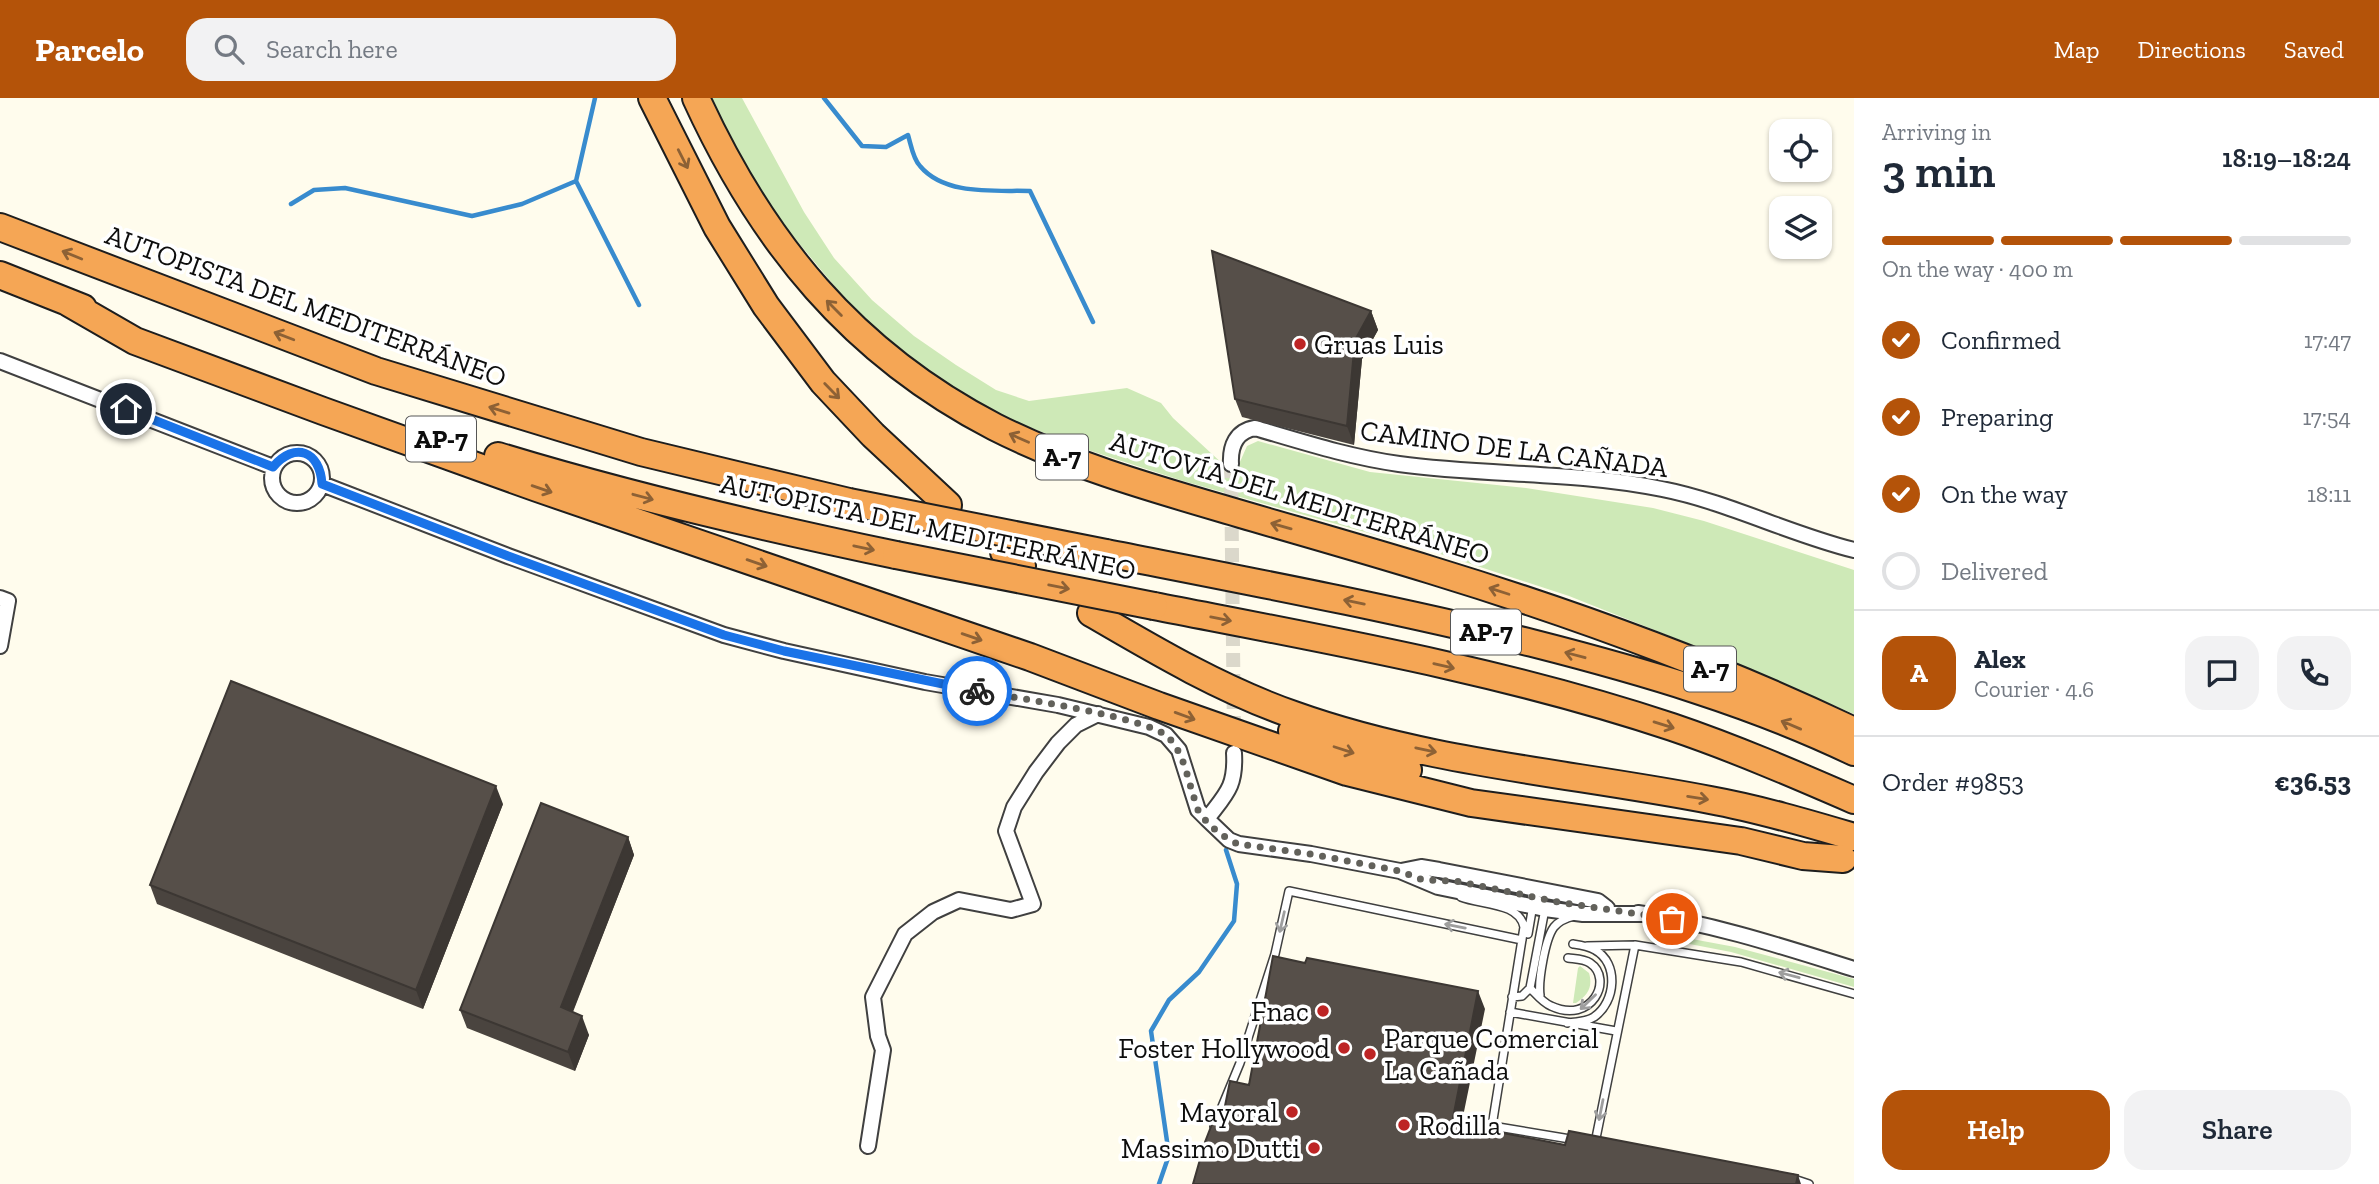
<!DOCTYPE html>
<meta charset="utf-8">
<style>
body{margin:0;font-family:"Zilla Slab",serif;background:#f2f2f3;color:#1f2937;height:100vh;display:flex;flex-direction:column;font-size:26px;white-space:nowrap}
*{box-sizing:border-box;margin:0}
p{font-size:23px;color:#747a83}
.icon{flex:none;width:38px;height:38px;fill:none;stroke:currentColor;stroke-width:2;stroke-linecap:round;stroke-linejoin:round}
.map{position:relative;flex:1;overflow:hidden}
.sheet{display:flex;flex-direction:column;background:#fff;width:525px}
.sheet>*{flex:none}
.tools{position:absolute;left:1769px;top:21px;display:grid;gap:14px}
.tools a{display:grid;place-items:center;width:63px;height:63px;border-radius:14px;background:#fff;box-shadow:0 2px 5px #0004;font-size:35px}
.pin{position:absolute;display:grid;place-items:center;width:60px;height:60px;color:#fff;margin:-30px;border:4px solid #fff;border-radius:50%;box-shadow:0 2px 7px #0007}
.courier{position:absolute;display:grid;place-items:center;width:70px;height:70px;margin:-35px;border:5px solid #1a73e8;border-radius:50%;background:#fff;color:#222;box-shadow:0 2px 9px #0007}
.head em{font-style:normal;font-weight:600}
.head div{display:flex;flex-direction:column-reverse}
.head{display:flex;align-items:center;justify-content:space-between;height:119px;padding:0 28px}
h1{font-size:46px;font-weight:600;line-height:52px}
.bar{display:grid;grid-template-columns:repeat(4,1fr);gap:10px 7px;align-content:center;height:84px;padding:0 28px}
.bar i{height:9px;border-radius:5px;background:#e0e1e3}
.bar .current{background:#b45309}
.bar p{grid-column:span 4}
.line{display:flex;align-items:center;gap:18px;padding:0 28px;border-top:2px solid #e0e1e3}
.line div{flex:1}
.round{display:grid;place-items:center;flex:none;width:74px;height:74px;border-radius:21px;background:#f2f2f3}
ol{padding:0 28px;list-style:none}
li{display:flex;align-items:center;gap:21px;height:77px}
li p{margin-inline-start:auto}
li .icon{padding:7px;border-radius:50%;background:#b45309;color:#fff;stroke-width:4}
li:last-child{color:#747a83}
li i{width:38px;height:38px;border:4px solid #e0e1e3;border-radius:50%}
.button{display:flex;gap:14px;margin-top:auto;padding:14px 28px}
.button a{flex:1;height:80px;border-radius:21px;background:#b45309;color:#fff;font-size:28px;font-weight:600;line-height:80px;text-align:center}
.button a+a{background:#f2f2f3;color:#1f2937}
header{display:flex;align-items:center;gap:42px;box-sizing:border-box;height:98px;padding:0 35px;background:#b45309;color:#fff}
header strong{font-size:33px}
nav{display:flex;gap:38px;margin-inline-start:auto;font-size:24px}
.search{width:490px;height:63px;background:#f2f2f3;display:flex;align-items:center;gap:18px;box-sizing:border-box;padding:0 24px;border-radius:21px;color:#747a83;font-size:26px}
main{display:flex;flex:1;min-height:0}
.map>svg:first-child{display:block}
.green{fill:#cee9b7}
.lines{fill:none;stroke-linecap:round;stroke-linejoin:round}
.stream{stroke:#388bce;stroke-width:4.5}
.street-tunnel{stroke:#dbd8cb;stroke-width:14;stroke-dasharray:14 7;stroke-linecap:butt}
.lane-casing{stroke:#404040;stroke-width:10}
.street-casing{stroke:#404040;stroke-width:18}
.highway-casing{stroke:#1e1e1e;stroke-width:30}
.lane{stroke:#fff;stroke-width:7}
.street{stroke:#fff;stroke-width:14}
.highway{stroke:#f5a655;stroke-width:26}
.highway-bridge-casing{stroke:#1e1e1e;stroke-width:30;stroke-linecap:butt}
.highway-bridge{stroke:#f5a655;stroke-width:26}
.wall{fill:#4a443f}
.shaded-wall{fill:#3c3733}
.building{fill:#564f49;stroke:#3c3733;stroke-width:2}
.oneway{stroke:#8d6135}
.oneway2{stroke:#9e9e9e}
.done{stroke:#62615b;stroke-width:7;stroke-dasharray:0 12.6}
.route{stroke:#1a73e8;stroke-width:9}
.poi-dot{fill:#bd2424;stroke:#fff;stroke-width:2.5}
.labels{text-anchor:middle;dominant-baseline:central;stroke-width:7;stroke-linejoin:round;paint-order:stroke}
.shield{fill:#fff;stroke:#565656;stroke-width:2}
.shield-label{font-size:26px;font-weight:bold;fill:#0d0d0d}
.street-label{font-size:28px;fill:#0d0d0d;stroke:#fff}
.poi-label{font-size:28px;fill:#0d0d0d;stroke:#fff;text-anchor:end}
</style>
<header>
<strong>Parcelo</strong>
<div class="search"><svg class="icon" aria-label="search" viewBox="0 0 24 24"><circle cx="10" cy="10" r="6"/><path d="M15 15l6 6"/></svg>Search here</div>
<nav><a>Map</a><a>Directions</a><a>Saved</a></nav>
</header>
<main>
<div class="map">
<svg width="1854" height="1086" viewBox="0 0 1854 1086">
<rect width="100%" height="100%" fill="#fffced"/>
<path class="green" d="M706 0H742L804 114 834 160 872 202 914 238 956 267 996 292 1029 303 1127 290 1161 305 1173 320 1225 368 1239 366 1247 348 1258 343 1370 374 1526 390 1653 410 1704 423 1854 472V616L1692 547 1569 498 1422 450 1183 383 1091 353 1011 322 956 291 896 250 851 208 773 114Z
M1665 836 1735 849 1854 881V889L1731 854 1669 842 1662 839Z
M1580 868 1589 875C1593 889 1588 897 1576 905H1573L1578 870Z"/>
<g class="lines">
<path class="stream" d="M824 0 862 48 886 49 908 37C911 47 913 61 920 68 945 98 995 92 1030 93L1093 224
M576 83 639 207
M291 106 314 92 345 90 472 118 522 106 576 83 595 0
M1159 1086 1169 1057 1151 933 1169 902 1199 874 1234 823 1237 786 1226 752"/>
<path class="street-tunnel" d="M1231 366 1234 638"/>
<g class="lane-casing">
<path id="lane" d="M1461 799C1481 807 1519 804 1524 829L1492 1028 1576 1042
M1528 836 1533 807
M1587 848 1635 847
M1530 890C1536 896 1543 905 1551 908 1592 927 1614 881 1590 865 1584 861 1575 861 1568 860
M1540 897C1538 883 1545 841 1554 829 1559 823 1566 820 1574 818
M1512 899 1522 898 1530 890 1545 811 1543 805 1532 798
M1510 914 1616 933
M1567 925C1577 924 1586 924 1594 919 1616 904 1619 865 1595 852 1588 848 1580 847 1573 846
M1214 1028 1240 965 1275 856 1289 793 1522 842
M1597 1045H1595L1635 847 1741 864 1854 896
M1791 1080 1809 1086"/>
</g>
<g class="street-casing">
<path id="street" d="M0 263 273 369
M272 380a25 25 0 1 1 50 0a25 25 0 1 1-50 0Z
M1231 366C1230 348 1236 333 1255 330 1303 344 1349 359 1399 366 1486 378 1575 373 1662 391 1728 404 1789 436 1854 452
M322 386 508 458 724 537 784 553 925 584 1058 607 1149 629 1166 637 1179 652 1198 712 1207 721
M0 500 8 503 0 548
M1234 655C1236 689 1226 696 1207 721L1229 742 1239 746 1311 756 1400 773 1438 789 1545 811 1583 816H1646
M1401 773 1421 769 1439 772 1598 803 1607 810
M1638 815C1711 825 1784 849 1854 871
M868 1048 883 952 878 938 873 899 905 836 933 814 959 802 1011 812 1033 806 1006 733 1014 709 1036 674 1058 645 1076 627 1098 616"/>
</g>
<g class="highway-casing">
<path id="highway" d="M652 0 717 129 766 208 823 284 873 337 948 407
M696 0C762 144 852 255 995 329 1068 366 1148 389 1227 412 1295 432 1363 451 1431 472 1575 516 1718 568 1854 633
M0 129 376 273 641 354 849 404
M0 177 83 210
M69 205 135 243 323 313 537 390 1030 559 1159 608 1347 674 1471 705 1741 743 1803 758 1843 761
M498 358C629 398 762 429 896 457
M1004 454 1022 468
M1106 455C1248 483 1391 510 1532 545 1642 573 1752 605 1854 654
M1154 508C1328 542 1504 573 1672 629 1734 650 1794 676 1854 702
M1091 515C1156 553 1222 592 1294 617 1428 665 1571 675 1710 702 1759 711 1807 725 1854 739
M1292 633 1408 672"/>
</g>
<use href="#lane" class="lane"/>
<use href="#street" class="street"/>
<use href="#highway" class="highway"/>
<g class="highway-bridge-casing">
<path id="highway-bridge" d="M849 404 1106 455
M896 457 1154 508"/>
</g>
<use href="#highway-bridge" class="highway-bridge"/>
</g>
<path class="wall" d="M1371 213 1378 232 1362 261 1354 347 1242 319 1235 301Z
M503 706 423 911 157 806 150 787Z
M628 739 634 757 573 914 589 937 575 973 467 930 460 912Z"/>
<path class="shaded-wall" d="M1371 213 1378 232 1362 261 1354 347 1347 328 1355 242Z
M496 688 503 706 423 911 416 892Z
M628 739 634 757 567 928 561 909Z
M1478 893 1485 911 1458 1043 1452 1025Z
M582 918 589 937 575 973 568 954Z
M1798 1077 1801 1086H1796Z"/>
<path class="building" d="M1212 153 1371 213 1355 242 1347 328 1235 301Z
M231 583 496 688 416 892 150 787Z
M541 705 628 739 561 909 582 918 568 954 460 912Z
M1273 858 1305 865 1307 860 1478 893 1452 1025 1565 1047 1569 1033 1798 1077 1796 1086H1193L1205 1044 1214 1021 1222 1023 1230 983 1249 987Z"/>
<defs><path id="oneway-shaft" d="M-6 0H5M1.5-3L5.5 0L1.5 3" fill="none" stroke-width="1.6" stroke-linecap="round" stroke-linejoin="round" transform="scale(1.75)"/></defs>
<g class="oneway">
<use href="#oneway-shaft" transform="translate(683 61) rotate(63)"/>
<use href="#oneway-shaft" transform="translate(72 157) rotate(-158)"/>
<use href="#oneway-shaft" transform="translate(834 210) rotate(-135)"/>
<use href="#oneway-shaft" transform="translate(284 238) rotate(-159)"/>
<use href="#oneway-shaft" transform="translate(832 293) rotate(46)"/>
<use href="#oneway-shaft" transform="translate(499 312) rotate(-163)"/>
<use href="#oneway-shaft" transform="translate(1019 340) rotate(-156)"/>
<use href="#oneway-shaft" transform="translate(542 391) rotate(19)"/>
<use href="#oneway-shaft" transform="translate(643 399) rotate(15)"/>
<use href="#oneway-shaft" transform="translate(1281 428) rotate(-164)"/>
<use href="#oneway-shaft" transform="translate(864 450) rotate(12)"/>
<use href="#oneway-shaft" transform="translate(757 465) rotate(19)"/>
<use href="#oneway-shaft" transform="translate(1059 489) rotate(11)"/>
<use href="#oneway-shaft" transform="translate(1499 493) rotate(-162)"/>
<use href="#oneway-shaft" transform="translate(1354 504) rotate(-168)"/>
<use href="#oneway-shaft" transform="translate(1221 521) rotate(11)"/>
<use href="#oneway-shaft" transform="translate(972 539) rotate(19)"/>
<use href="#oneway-shaft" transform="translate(1575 557) rotate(-165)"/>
<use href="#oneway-shaft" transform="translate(1444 568) rotate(13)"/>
<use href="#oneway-shaft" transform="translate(1185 618) rotate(20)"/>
<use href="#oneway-shaft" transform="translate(1664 627) rotate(17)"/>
<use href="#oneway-shaft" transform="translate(1791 627) rotate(-157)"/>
<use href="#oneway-shaft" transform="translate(1344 652) rotate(18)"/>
<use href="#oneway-shaft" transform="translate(1426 652) rotate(12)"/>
<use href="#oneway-shaft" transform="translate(1698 700) rotate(9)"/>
</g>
<g class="oneway2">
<use href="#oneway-shaft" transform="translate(1282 824) rotate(103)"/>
<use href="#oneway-shaft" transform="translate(1455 828) rotate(-169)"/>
<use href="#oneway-shaft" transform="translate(1789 877) rotate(-165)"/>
<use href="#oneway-shaft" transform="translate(1588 904) rotate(136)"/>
<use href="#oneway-shaft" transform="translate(1601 1012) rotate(101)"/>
</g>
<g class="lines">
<path class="done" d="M977 593C1012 599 1147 619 1168 639 1183 654 1187 677 1193 697 1195 701 1195 708 1198 712 1206 726 1224 740 1238 746L1311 756 1400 773 1423 782 1456 783 1558 804 1672 821"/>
<path class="route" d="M126 311 273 369C295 343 320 353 322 386L508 458 724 537 784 553 977 593"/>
</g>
<g class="poi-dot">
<circle cx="1300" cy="246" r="7"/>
<circle cx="1323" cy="913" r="7"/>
<circle cx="1344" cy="950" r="7"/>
<circle cx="1370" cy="956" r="7"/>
<circle cx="1292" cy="1014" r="7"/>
<circle cx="1404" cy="1027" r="7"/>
<circle cx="1314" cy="1050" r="7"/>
</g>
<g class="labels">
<g class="shield">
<rect x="406" y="318.5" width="70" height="45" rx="5"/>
<rect x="1036" y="336.5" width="52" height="45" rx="5"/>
<rect x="1451" y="511.5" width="70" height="45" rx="5"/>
<rect x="1684" y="548.5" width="52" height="45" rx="5"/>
</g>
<g class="shield-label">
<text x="441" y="341">AP-7</text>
<text x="1062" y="359">A-7</text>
<text x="1486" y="534">AP-7</text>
<text x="1710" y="571">A-7</text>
</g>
<g class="street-label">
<text transform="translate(306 208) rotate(20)">AUTOPISTA DEL MEDITERRÁNEO</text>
<text transform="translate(1514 351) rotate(7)">CAMINO DE LA CAÑADA</text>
<text transform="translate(1300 400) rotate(17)">AUTOVÍA DEL MEDITERRÁNEO</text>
<text transform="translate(928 429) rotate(12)">AUTOPISTA DEL MEDITERRÁNEO</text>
</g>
<g class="poi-label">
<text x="1314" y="246" text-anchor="start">Gruas Luis</text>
<text x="1309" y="913">Fnac</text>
<text x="1384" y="940" text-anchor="start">Parque Comercial<tspan x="1384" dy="32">La Cañada</tspan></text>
<text x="1330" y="950">Foster Hollywood</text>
<text x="1278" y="1014">Mayoral</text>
<text x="1418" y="1027" text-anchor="start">Rodilla</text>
<text x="1300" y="1050">Massimo Dutti</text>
</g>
</g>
</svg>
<div class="tools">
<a><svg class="icon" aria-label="locate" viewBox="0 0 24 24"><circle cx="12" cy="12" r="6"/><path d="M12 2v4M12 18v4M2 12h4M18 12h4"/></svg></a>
<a><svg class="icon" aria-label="layers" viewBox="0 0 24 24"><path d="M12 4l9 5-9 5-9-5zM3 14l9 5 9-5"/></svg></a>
</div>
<div class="pin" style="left:1672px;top:821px;background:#ea580c"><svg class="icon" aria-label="bag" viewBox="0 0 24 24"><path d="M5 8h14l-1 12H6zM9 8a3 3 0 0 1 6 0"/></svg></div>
<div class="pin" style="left:126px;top:311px;background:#1f2937"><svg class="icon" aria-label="home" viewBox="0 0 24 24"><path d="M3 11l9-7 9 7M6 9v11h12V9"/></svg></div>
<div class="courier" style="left:977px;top:593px"><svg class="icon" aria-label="bike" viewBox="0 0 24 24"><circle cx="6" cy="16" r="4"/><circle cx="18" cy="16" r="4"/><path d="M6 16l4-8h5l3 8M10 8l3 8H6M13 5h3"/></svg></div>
</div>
<section class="sheet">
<div class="head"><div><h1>3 min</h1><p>Arriving in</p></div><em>18:19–18:24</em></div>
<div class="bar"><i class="current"></i><i class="current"></i><i class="current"></i><i></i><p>On the way · 400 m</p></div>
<ol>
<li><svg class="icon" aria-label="check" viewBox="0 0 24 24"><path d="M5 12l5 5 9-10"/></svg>Confirmed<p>17:47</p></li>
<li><svg class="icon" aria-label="check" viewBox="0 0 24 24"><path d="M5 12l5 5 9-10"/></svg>Preparing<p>17:54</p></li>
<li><svg class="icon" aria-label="check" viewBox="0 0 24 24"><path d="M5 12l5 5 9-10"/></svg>On the way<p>18:11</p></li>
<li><i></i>Delivered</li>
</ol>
<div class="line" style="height:126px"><b class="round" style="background:#b45309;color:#fff">A</b><div><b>Alex</b><p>Courier · 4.6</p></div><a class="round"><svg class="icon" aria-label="chat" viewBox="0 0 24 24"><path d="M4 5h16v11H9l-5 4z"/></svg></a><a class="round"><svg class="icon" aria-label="phone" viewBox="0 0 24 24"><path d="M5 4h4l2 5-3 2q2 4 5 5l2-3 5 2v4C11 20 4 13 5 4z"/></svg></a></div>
<div class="line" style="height:91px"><div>Order #9853</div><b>€36.53</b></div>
<div class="button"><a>Help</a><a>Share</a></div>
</section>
</main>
